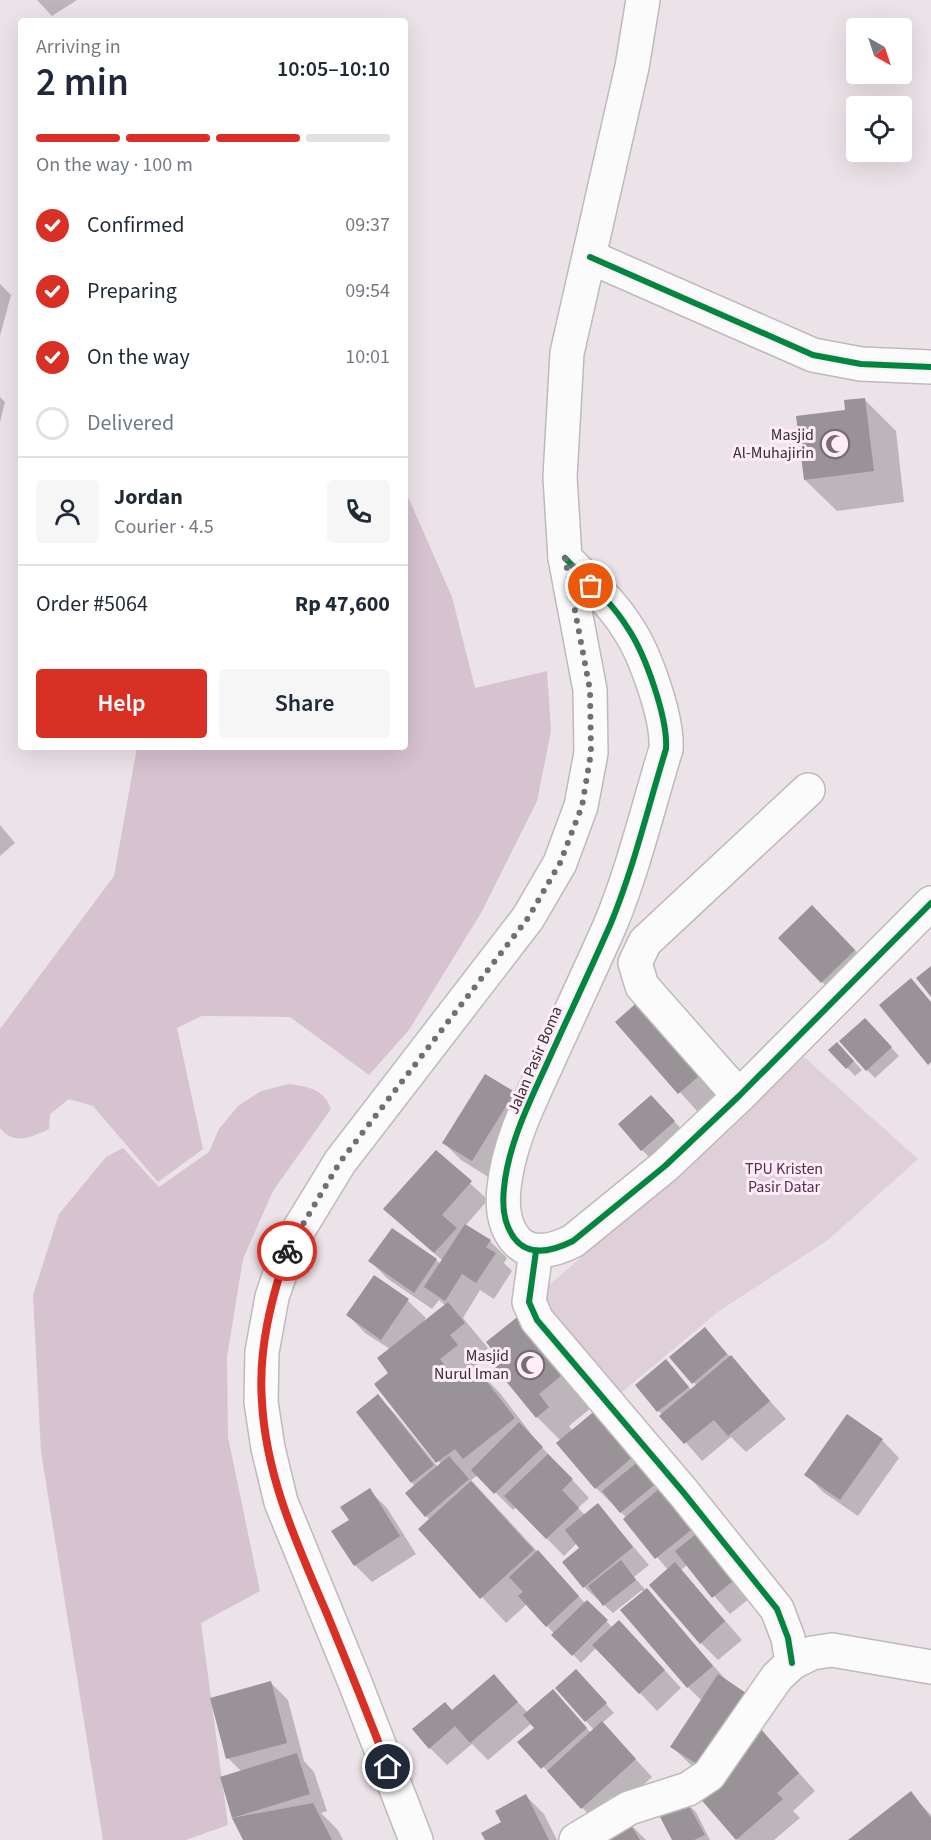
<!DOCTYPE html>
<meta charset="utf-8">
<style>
body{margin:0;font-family:"Source Sans 3",sans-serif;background:#f6f6f7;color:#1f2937;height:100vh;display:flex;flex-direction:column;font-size:22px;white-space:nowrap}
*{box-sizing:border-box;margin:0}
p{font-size:20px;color:#747a83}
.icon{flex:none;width:33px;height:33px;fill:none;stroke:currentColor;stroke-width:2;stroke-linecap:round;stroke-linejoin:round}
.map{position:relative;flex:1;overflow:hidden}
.drawer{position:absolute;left:18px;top:18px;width:390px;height:732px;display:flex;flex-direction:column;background:#fff;border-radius:6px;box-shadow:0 6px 24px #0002}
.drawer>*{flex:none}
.needle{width:39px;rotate:141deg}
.controls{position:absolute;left:846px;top:18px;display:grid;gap:12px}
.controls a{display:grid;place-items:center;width:66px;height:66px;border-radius:6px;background:#fff;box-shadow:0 6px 24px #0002;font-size:30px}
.pin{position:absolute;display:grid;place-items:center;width:51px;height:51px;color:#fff;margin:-26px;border:3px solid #fff;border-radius:50%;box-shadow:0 2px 6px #0007}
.courier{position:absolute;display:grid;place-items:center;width:60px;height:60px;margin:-30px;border:4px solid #d93025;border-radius:50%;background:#fff;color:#222;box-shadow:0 2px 8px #0007}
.summary em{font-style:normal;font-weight:600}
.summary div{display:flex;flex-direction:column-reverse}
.summary{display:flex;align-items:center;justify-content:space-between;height:102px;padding:0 18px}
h1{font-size:39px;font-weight:600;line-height:45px}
.bar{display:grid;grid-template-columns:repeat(4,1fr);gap:9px 6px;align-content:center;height:72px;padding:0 18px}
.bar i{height:8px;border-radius:4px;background:#e0e1e3}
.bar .active{background:#d93025}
.bar p{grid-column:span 4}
.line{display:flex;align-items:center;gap:15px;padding:0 18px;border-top:2px solid #e0e1e3}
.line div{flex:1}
.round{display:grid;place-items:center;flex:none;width:63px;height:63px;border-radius:6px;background:#f6f6f7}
ol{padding:0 18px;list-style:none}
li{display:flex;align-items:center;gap:18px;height:66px}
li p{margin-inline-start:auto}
li .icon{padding:6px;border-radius:50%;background:#d93025;color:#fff;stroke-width:4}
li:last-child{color:#747a83}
li i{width:33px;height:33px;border:3px solid #e0e1e3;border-radius:50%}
.action{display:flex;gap:12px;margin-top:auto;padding:12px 18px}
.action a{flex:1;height:69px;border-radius:6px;background:#d93025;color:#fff;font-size:24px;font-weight:600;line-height:69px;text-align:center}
.action a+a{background:#f6f6f7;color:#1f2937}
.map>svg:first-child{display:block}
.green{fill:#decfd8}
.forest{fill:#d7c2d0}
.shadow{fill:#0003}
.building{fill:#999296}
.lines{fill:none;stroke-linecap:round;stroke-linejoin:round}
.minor-casing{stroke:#bfb8bd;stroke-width:36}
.highway-casing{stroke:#bfb8bd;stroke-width:36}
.minor{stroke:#fcfbfc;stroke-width:33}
.highway{stroke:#fcfbfc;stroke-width:33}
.cycleway-casing{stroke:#feecf8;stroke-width:10}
.cycleway{stroke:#00873e;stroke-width:6}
.done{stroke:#756d73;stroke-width:6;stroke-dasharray:0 10.8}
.route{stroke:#d93025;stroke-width:8}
.labels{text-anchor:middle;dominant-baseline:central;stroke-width:6;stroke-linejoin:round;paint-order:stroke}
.poi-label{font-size:16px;fill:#352e33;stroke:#feecf8;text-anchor:end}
.street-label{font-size:16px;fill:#352e33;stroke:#feecf8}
.park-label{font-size:16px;fill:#542b49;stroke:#feecf8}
</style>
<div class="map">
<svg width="931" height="1840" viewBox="0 0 931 1840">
<rect width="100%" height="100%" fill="#ece3e9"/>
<path class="green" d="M804 1057 918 1159 828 1240 719 1311 616 1397 545 1311 548 1286 674 1177Z"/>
<path class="forest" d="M405 490 452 597 475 688 547 671 551 731 537 801 481 913 409 1030 369 1075 290 1017 202 1016 177 1028 203 1149 158 1182 93 1106 69 1099 50 1114 49 1129C31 1137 15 1146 0 1128V1029L114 876 137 747H405Z
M289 1084C309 1087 324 1089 331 1109L273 1191 243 1259 227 1357 228 1437 260 1591 201 1623 228 1825 186 1840H103L41 1452 33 1295 59 1214 106 1157 123 1148 159 1187 209 1152 219 1129 238 1106 261 1091Z"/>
<path class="shadow" d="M37 0H77L52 16Z
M0 284 11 295 0 336Z
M0 397 5 402 0 422Z
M864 399 896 431 904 502 837 511 805 480Z
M0 825 15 843 0 856Z
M830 924 872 968 839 999 822 982Z
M617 1022 721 1090 697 1111Z
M873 1028 899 1056 875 1078 867 1070Z
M830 1050 845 1052 862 1070 855 1076Z
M514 1093 531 1110 490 1178 461 1160 444 1143Z
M651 1097 691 1139 659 1167 642 1150Z
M436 1152 488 1200 465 1226 490 1241 507 1258 504 1263 512 1271 494 1299 480 1290 463 1318 488 1348 474 1360 482 1371 480 1373 499 1392 539 1444 589 1498 578 1508 585 1515 598 1505 649 1565 634 1577 728 1682 746 1743 778 1749 815 1791 793 1811 800 1818 774 1840H738L700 1797 717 1781 690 1764 672 1747 702 1701 688 1687 642 1590 613 1613 584 1587 581 1548 577 1543 564 1556 516 1507 513 1510 478 1475 471 1480 585 1603 587 1602 613 1628 636 1639 681 1688 657 1711 597 1647 581 1663 527 1604 506 1623 420 1530 430 1520 426 1516 378 1396 395 1414 438 1467 441 1465 390 1373V1349L365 1333 348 1315 374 1277 408 1301 426 1318 422 1324 446 1306 439 1300 432 1309 388 1279 370 1261 436 1260 441 1264 443 1261 403 1226Z
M521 1316 597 1403 569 1426 573 1431 603 1406 759 1591 730 1614 687 1565 681 1570 742 1640 718 1660 701 1643 668 1570 625 1519 627 1518 596 1488 561 1441 537 1417 504 1362Z
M705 1329 786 1419 746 1452 731 1437 702 1461 637 1386 674 1370 692 1391 697 1386 671 1357Z
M848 1416 882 1440 899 1458 858 1516 823 1492 806 1474Z
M369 1490 387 1508 416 1554 372 1582 355 1565 351 1521Z
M494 1676 528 1713 570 1709 591 1733 594 1730 557 1688 585 1680 614 1713 602 1723 652 1777 620 1806 611 1797 590 1816 520 1742 536 1728 532 1723 488 1760 472 1744 447 1765 430 1748 453 1711Z
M271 1683 288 1700 304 1761 314 1772 327 1811 321 1813 338 1830 343 1840H245L234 1817 222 1778 242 1772 228 1758Z
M910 1793 931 1815V1840H851Z
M526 1796 544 1814 557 1840H487Z
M687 1804 696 1812 710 1840H674Z
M627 1821 646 1840H599Z"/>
<path class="building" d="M865 398 874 471 804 480 796 416 845 410 844 400Z
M812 905 855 950 821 983 778 938Z
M931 966V997L916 978Z
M911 978 931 1002V1062L928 1065 879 1005Z
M641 999 705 1071 678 1094 615 1022Z
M865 1018 892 1047 866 1071 839 1041Z
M837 1042 854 1061 846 1069 828 1050Z
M485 1074 515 1092 472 1161 442 1143Z
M651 1095 675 1121 641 1151 618 1124Z
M436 1150 472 1181 442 1215 457 1228 434 1253 383 1209Z
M465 1224 491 1240 486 1247 496 1253 476 1283 462 1274 445 1301 424 1287Z
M392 1228 437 1259 414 1293 368 1261Z
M374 1275 409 1299 381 1340 346 1315Z
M448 1302 465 1323 450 1335 458 1345 440 1359 455 1379 474 1365 515 1418 463 1459 455 1449 436 1463 374 1384 388 1373 377 1358Z
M521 1314 567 1371 539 1394 549 1407 536 1418 495 1368 502 1362 486 1342Z
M705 1327 727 1354 692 1384 669 1357Z
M731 1355 770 1401 728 1436 714 1420 684 1444 659 1416Z
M666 1359 689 1387 657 1412 635 1385Z
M378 1394 434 1465 411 1483 356 1412Z
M603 1404 641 1450 595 1489 556 1443Z
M847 1414 883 1439 840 1500 804 1475Z
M519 1422 543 1447 494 1494 471 1470Z
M548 1454 573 1479 562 1490 579 1508 546 1539 504 1496Z
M449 1456 469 1479 425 1517 405 1493Z
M645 1456 663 1478 620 1513 602 1491Z
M471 1481 534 1550 480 1599 418 1529Z
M370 1488 400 1536 354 1566 331 1531 349 1520 340 1507Z
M659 1489 669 1501 673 1498 684 1512 679 1516 691 1530 655 1559 623 1519Z
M598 1503 633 1547 583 1588 562 1562 579 1548 565 1530Z
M706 1526 743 1573 712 1598 675 1551Z
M538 1550 579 1596 546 1627 518 1596 523 1592 509 1577Z
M621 1560 636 1580 603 1606 588 1586Z
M675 1562 725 1621 700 1644 649 1585Z
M647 1588 713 1666 687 1688 620 1610Z
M587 1600 608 1620 572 1656 551 1635Z
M619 1620 665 1670 639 1694 592 1645Z
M576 1669 607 1703 585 1722 555 1688Z
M494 1674 518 1702 470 1743 455 1726 429 1749 412 1729 445 1702 452 1710Z
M718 1674 749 1695 702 1767 670 1747Z
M271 1681 287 1743 226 1759 210 1698Z
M553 1689 587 1728 541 1769 517 1742 534 1728 523 1715Z
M602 1721 636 1759 581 1809 547 1771Z
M761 1729 799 1773 777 1793 783 1799 736 1840 698 1796Z
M297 1753 310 1794 232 1818 313 1803 332 1840H243L232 1818 220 1777Z
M911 1791 931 1818V1840H848Z
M526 1794 549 1840H485L481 1833 501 1822 495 1811Z
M687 1802 705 1835 694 1840H672L660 1817Z
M627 1819 640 1840H598Z"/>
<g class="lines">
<g class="minor-casing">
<path id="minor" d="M590 257 813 355 861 364 931 367
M565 558C586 580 611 601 627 627 645 653 668 718 666 749 648 807 634 867 611 923 590 971 567 1019 545 1068 528 1105 508 1146 504 1188 502 1206 503 1224 515 1239 530 1258 555 1250 573 1241L665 1166 739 1096 931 903
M739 1096 642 986 635 963 645 942 808 790
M536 1251 529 1302 537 1320 683 1492 777 1609 788 1638 792 1663
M576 1840 629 1808 688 1789 709 1775 777 1677 792 1663 812 1653 832 1650 931 1667"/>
</g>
<g class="highway-casing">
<path id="highway" d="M416 1840 354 1680 281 1502 268 1448 261 1402 262 1352 272 1297 290 1244 340 1162 528 918 560 863 581 806 591 753 590 690 565 558 560 477 567 353 632 67 643 0"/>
</g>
<use href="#minor" class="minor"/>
<use href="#highway" class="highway"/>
<g class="cycleway-casing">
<path id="cycleway" d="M590 257 813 355 861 364 931 367
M565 558C586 580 611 601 627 627 645 653 668 718 666 749 648 807 634 867 611 923 590 971 567 1019 545 1068 528 1105 508 1146 504 1188 502 1206 503 1224 515 1239 530 1258 555 1250 573 1241L665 1166 739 1096 931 903
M536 1251 529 1302 537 1320 683 1492 777 1609 788 1638 792 1663"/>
</g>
<use href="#cycleway" class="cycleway"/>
</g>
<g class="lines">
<path class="done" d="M287 1251 340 1162 528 918 560 863 582 806 591 753 590 690 565 558 591 586"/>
<path class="route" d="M287 1251C271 1300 258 1350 262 1402 266 1478 298 1546 327 1614 348 1665 368 1715 388 1767"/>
</g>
<defs>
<g id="mosque-ring" transform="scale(1.5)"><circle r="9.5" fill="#feecf8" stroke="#756d73" stroke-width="1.5"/><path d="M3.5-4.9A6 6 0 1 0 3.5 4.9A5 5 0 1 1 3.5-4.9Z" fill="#756d73"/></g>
</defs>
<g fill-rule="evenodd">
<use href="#mosque-ring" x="835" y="444"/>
<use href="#mosque-ring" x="530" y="1365"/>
</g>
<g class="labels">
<g class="poi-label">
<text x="814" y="435">Masjid<tspan x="814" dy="18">Al-Muhajirin</tspan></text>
<text x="509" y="1356">Masjid<tspan x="509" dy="18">Nurul Iman</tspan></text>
</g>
<g class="street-label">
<text transform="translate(535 1060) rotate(-67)">Jalan Pasir Boma</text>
</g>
<g class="park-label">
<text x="784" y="1169">TPU Kristen<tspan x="784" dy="18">Pasir Datar</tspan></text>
</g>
</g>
</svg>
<div class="controls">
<a><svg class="needle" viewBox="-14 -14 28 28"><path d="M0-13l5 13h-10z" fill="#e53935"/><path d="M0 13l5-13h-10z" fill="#747a83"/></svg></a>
<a><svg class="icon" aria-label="locate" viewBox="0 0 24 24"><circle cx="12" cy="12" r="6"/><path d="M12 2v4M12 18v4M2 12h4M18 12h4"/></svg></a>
</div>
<div class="pin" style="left:591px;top:586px;background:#ea580c"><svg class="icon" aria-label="bag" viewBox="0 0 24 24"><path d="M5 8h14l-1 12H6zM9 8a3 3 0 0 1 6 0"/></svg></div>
<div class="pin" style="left:388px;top:1767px;background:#1f2937"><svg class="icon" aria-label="home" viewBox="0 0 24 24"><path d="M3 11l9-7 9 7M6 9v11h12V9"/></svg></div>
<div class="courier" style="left:287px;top:1251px"><svg class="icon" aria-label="bike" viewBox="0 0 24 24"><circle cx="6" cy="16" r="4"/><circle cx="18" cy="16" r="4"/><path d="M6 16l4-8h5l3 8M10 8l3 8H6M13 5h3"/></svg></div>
<section class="drawer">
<div class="summary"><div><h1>2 min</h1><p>Arriving in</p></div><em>10:05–10:10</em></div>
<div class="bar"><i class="active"></i><i class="active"></i><i class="active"></i><i></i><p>On the way · 100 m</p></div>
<ol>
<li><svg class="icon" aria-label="check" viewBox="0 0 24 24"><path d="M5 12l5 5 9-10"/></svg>Confirmed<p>09:37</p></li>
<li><svg class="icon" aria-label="check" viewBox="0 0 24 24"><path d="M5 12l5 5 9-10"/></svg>Preparing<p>09:54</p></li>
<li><svg class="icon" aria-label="check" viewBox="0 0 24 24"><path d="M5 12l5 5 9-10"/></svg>On the way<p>10:01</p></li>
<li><i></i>Delivered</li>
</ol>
<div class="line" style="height:108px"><a class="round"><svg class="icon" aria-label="person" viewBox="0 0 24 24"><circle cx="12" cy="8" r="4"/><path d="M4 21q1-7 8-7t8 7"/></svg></a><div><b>Jordan</b><p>Courier · 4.5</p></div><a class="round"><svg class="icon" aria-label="phone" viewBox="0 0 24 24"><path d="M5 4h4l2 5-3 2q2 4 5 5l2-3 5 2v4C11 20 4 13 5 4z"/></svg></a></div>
<div class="line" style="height:78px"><div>Order #5064</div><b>Rp 47,600</b></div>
<div class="action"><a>Help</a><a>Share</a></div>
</section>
</div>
